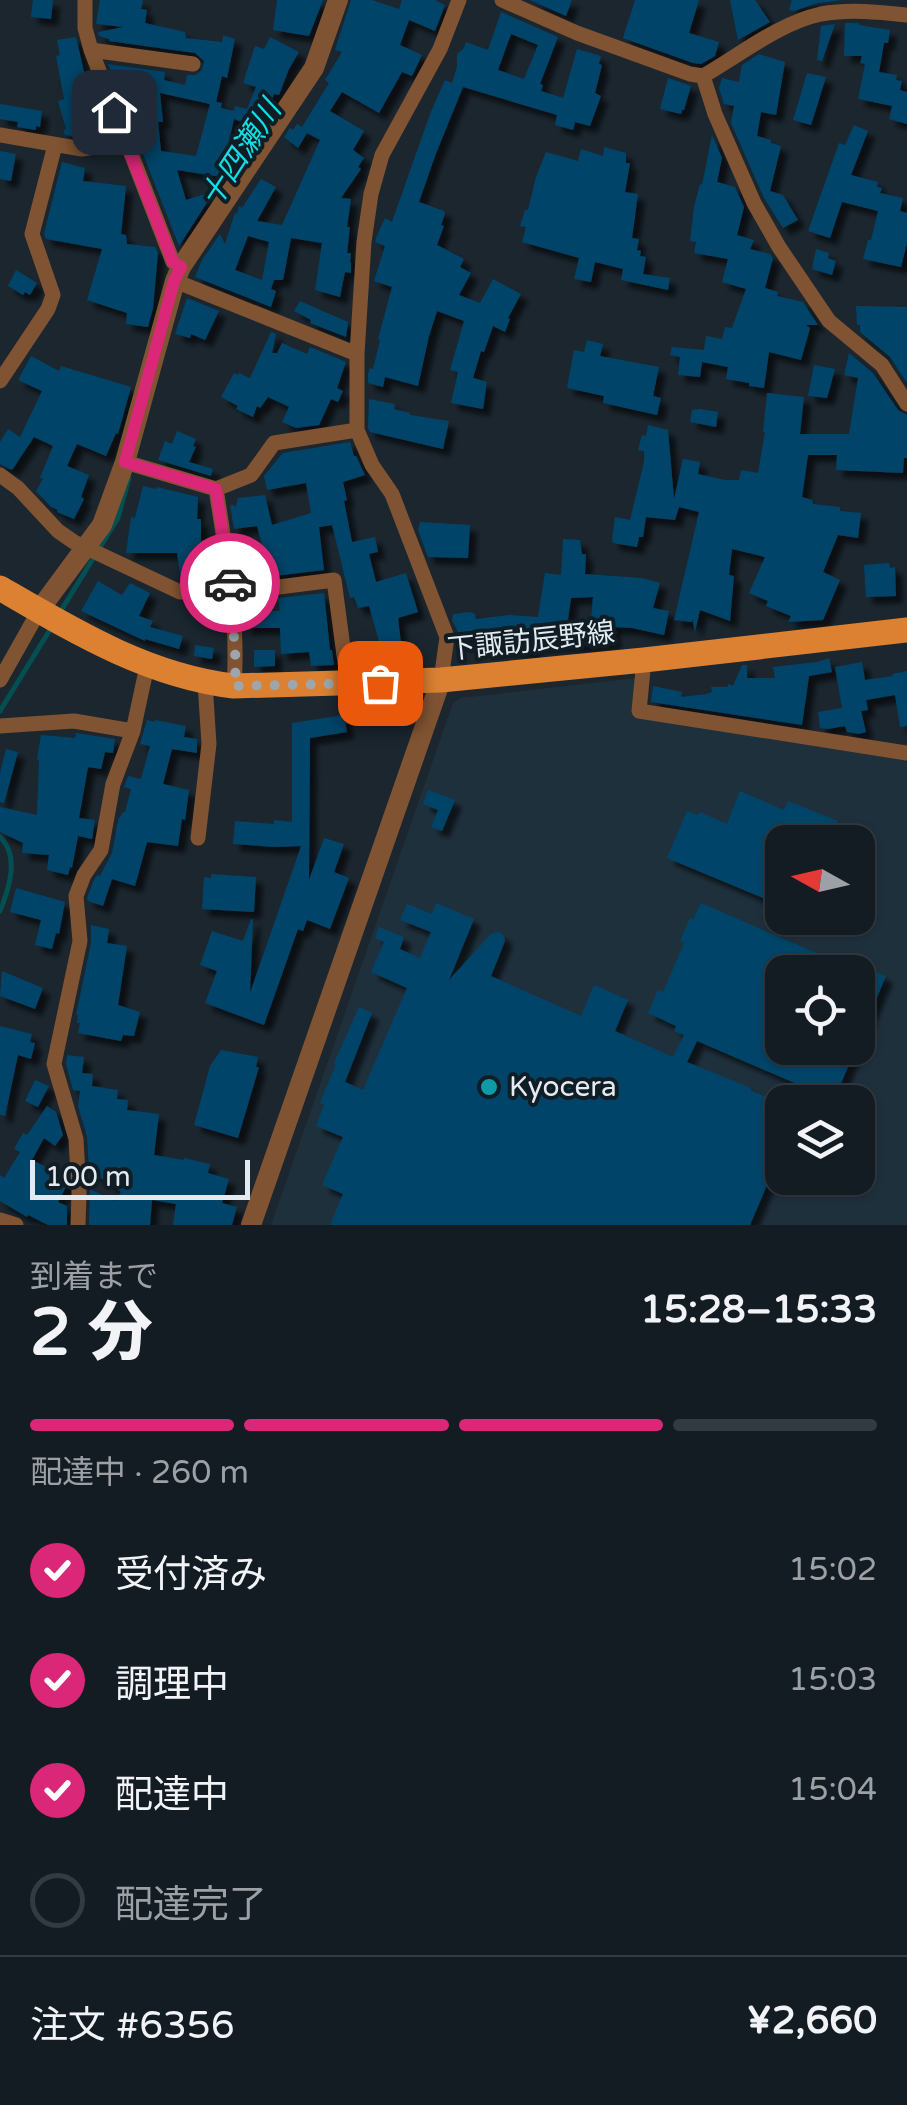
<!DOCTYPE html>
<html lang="ja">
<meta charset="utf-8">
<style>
body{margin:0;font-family:"Varela Round","Noto Sans JP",sans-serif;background:#212930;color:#f1f3f6;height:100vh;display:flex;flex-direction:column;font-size:38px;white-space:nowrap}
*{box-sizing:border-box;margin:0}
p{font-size:32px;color:#9da1a6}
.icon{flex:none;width:55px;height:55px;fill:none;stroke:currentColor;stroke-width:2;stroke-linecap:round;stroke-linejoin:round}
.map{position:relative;height:1225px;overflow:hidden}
.sheet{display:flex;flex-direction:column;background:#141c23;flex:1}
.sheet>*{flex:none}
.needle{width:65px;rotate:278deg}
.fabs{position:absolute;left:765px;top:825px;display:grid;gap:20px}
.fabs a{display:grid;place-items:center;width:110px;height:110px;border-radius:20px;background:#141c23;box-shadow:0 2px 8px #0004,0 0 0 2px #333a41;font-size:50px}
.scale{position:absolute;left:30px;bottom:25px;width:220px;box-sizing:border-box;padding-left:10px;border:5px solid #e3ebf1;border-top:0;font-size:28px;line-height:35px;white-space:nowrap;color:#e3ebf1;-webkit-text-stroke:8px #111d25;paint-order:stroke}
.pin{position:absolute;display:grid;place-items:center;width:85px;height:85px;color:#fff;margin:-42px;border-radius:20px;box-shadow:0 5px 15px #0006}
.courier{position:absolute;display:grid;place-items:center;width:100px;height:100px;margin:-50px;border:8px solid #db2777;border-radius:50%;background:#fff;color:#222;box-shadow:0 2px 12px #0007}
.overview em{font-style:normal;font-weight:800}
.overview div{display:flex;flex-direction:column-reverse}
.overview{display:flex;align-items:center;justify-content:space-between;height:170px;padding:0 30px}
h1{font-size:65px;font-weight:800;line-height:75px}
.bar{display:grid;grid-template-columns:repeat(4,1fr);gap:15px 10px;align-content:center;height:120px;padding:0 30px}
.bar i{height:12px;border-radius:8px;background:#333a41}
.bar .active{background:#db2777}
.bar p{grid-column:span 4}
.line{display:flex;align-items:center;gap:25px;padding:0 30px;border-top:2px solid #333a41}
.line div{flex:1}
ol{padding:0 30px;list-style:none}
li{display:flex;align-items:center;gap:30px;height:110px}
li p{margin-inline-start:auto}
li .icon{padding:10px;border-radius:50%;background:#db2777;color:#fff;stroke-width:4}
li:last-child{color:#9da1a6}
li i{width:55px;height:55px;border:5px solid #333a41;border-radius:50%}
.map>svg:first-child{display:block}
.built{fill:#1f303d;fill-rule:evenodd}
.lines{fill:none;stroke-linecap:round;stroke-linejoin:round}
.stream{stroke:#034f52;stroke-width:5}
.building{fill:#004569;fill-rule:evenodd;filter:url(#shadow)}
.minor{stroke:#805432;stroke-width:15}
.tertiary{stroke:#805432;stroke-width:20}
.primary{stroke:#db8131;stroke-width:25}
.done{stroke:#9da6ad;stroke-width:10;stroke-dasharray:0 18}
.route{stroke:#db2777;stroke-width:12}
.culture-dot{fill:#0f9aa8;stroke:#111d25;stroke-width:4}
.labels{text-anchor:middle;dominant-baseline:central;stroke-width:8;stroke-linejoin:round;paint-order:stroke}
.street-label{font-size:28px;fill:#e3ebf1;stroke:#111d25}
.poi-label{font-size:28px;fill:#e3ebf1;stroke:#111d25;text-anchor:start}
.water-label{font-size:30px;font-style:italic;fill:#10dfe7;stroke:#111d25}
</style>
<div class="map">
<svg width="907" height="1225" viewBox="0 0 907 1225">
<defs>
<filter id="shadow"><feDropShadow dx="7" dy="7" stdDeviation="2.5" flood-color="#0009"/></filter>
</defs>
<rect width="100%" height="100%" fill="#1b262f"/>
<path class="built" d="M636 678 633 716 907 758V1225H271L453 703 461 698ZM782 842H858V918H782ZM782 972H858V1048H782ZM782 1102H858V1178H782Z"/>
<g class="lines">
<path class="stream" d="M59 614 118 518 129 478
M0 711 51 628
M0 837C20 856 9 889 0 911"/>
</g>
<path class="building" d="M33 0H53L51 19 31 17Z
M100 0H143L141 9 147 10 145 23 185 32 186 38 222 42 223 35 235 39 227 78 222 76 216 102 222 103 221 108 234 111 235 106 247 109 256 87 243 83 255 46 264 49 270 37 299 52 289 69 279 95 274 94 267 114 258 128 234 119 221 177 177 170 186 200 208 193 210 198 179 246 108 64 165 72 164 80 185 85 187 75H196L202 70 204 61 195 53 109 41V39L99 36 98 32 124 27 96 24ZM160 93 210 104 196 156 161 151 158 122H163Z
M277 0H323L309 36 273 30Z
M351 0H372L399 9 402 0H435L445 5 435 31 409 20 400 45 422 55 412 76 402 72 379 113 342 92 330 111 364 131 353 150 364 158 358 167 361 169 341 198 351 199 347 227H350L347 253H351L350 262H351V273L345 272 340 297 315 290 322 243 291 238 283 280H274L271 289 276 291 271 307 195 277 202 260 220 234 225 244 235 213 237 214 239 206 242 208 261 179 276 187 257 221 282 225 320 140 307 133 298 148 284 137 290 128 293 130 297 124 302 127 329 83 325 80 342 52 335 50ZM248 236 269 242 262 280 235 270Z
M530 0H572L566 16Z
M635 0H699L689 33 719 42 715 56 701 64 693 63 623 38Z
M730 0H755L770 22 738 40Z
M792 0H842L818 3 794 11 789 10Z
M501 12 558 37 540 84 543 85 541 91 563 98 577 49 601 56 599 64 602 65 595 93 601 96 590 126 575 122 573 130 555 125 557 115 463 87 435 156 419 202 444 211 445 214 441 225 444 226 437 245 464 259 460 267 471 273 459 295 480 303 493 279 521 294 508 318 510 319 505 332 493 326 484 352 481 351 473 378 487 382 483 409 451 403 458 372 450 370 464 321 437 311 429 336 418 386 385 377 383 387 368 383V374L370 368 373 369 380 340 378 339 392 287 374 281 385 246 375 242 376 238 385 218 392 222 430 114 445 80 452 83 457 67V54L464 48 466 42 488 50ZM511 34 538 45 524 79 498 70Z
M845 23H859V25L890 30 888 43H884L879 72 897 75 896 80 902 81 900 90 907 92V124L889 119 892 106 858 99 865 64 860 63 862 56H844Z
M835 24 822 61 817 60 821 26Z
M76 37 88 89 81 90 92 132 89 133 90 135 82 138 65 135 63 130 66 129 58 101 64 99 56 56 60 55 57 40Z
M759 54 785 62 776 115 761 112 757 136 771 140V143L781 146 770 191 783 195 798 220 783 228 764 198 731 123 734 106 724 104 719 88 722 78 739 82 742 65Z
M807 73 826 77 811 125 793 120Z
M668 78 691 86 684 110H682L681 114 660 109Z
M0 104 42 111 40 127 36 126V130L17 127 18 122 0 119Z
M854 125 868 131 851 175 878 182 877 187 882 188 880 193 903 198 900 211 907 213V243L901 267 863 259 868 240H871L878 211 842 202 830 238 808 231 839 143 845 145Z
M712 135 722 158 717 182 735 187 744 207 737 235 754 240 750 249 770 254 773 258 765 288 778 292 777 296 803 302 818 325H806L810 328 801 360 769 352 764 388 749 386V383L726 379 728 367 702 362 700 377 678 375 680 357 670 355 672 347 704 350 706 336 722 339 725 327 732 328 746 289 722 282 728 259 694 253 696 242 690 241 694 207 700 184 702 185Z
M604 147 626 153V163H630L625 192 638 194 632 238 639 239 637 250 641 251 640 256 646 257 643 274 670 278 668 290 621 280 623 269 595 262 591 282 574 279 579 258 522 242 526 227 520 226 525 210H528L536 177 546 152 578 161 581 149 603 156Z
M0 151 16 154 11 181 0 179Z
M62 162 85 168 83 181 126 186 121 234 126 235 127 244 155 247 158 253 153 308 148 327 126 324 127 313 87 300 102 249 46 239 44 234Z
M816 249 829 253 828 258 836 261 832 275 812 269Z
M16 270 37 283 30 295 25 292 23 295 8 286Z
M187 298 219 311 205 340 191 334 190 338 175 334Z
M300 301 348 322 346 337 310 323 311 320 294 311Z
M856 306 907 307V383L890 357 860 332V325H857Z
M271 332 276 334 272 353H277L282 343 307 354 310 347 346 362 337 388 343 391 338 402 331 399 319 425 296 428 282 422 289 407 268 397 260 408 257 406 253 417 236 409 238 406 221 397 234 373 238 375 239 373 250 378Z
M587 340 603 344 600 356 659 367 653 396 661 398 657 415 603 403 604 396 567 388 574 350 584 352Z
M849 353 873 373 898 410 907 415V458H904L903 473 836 470 837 455H808L802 497 812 500 813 504 840 507V511L861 513 858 538 838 535 823 572 840 580 823 620 788 622 791 616 766 606 768 601 749 593 765 557 732 549 729 575 734 576 730 621 700 610 695 632 692 618V622L674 620 699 512 679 507 675 520 646 517 643 537H639L637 547 613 543 612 540 615 517 630 520 644 462V451L638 450 642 435 646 436 648 425 668 430 674 499 683 459 700 462 698 474 725 480H739L741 470 758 473 765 432H763L767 393 804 397 800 434H849L858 378 844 375Z
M31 356 59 371 61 366 131 387 118 434 116 433 106 456 77 444 67 466 89 475 81 497 84 499 74 519 57 512 58 510 51 507 36 491 43 479 40 478 53 446 34 437 12 470 0 464V442L8 429 20 437 42 391 18 380Z
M814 365 835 369 827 398 808 396Z
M369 399 395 404 394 409 410 413V415L449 421 443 449 370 432 368 428Z
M700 409 718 412 716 427 690 422 692 410Z
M177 431 196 439 193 446 196 447 189 462 213 469 211 476 158 460 165 441 172 444Z
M350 442 354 456H356L365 475 343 482 347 500 344 501 352 542 375 537 378 552 369 554 376 582 406 573 418 612 398 618 401 643 380 645 369 606 358 608 354 597 350 598 332 525 319 527 324 570 241 580 240 576 250 572V570L265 568V564H267L257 526 234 529 230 505 236 506 238 498 265 495 272 525 311 513 306 483 267 490 264 476 283 453Z
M143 486 156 489 157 487 198 497 197 519H201V541L207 540 213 580H181L177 553H126L131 517 135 518Z
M420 522 470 525 468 558 428 557 418 530Z
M563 539 580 540 582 554H586L585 574 642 578 660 583 653 608 669 611 664 635 632 628 613 627 614 642 578 645 558 644 534 647V651L528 652 504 649 487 651 485 636 461 638 452 620 453 614 470 612 475 614 476 619 509 615 538 617 545 573 561 575ZM593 597 591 620H568L571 598Z
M889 563 890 568 895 567 896 596 866 597 864 565Z
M98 581 122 595 130 583 150 593 139 616 153 621 150 627 183 636 179 649 145 639V641L81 611Z
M324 593 330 650H332L334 665 311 666 309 652 281 654 280 628H245L244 611H280L278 598Z
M195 645 214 648 212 659 194 656Z
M254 650H275V666L254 667Z
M829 658 832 672 809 676 802 725 651 702 653 686 682 692 681 697 707 694 712 692 711 687H728V684L733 686 742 665H747V678H775L773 667 817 662Z
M862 662 865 680 893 676 892 674 907 671V726L900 727 895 695 866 700 868 710 861 711 866 732 859 734 847 732 845 726 828 729 820 728 818 712 842 708 835 667Z
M344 715 347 732 310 738 309 880 324 838 344 844 334 872 349 878 330 929 307 920 303 931 298 929 264 1025 205 1003 217 971 200 965 212 931 243 941 251 919 253 920 250 993 301 846 274 847 233 844 235 821 274 824V820L292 822V723Z
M147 720 155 722V720L186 726 184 737 197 739V753L172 749 163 784 189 790 185 820 182 819 178 846 147 842 135 886 112 879 103 906 88 901 87 898 94 880 97 875 100 876 112 853 118 820 123 812H125L131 789 124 787 128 776 141 779 150 746 140 744Z
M76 733 115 739 113 753 105 752 101 769 88 767 79 818 95 820 92 839 78 836 72 868 70 867 68 875 47 870 49 855 22 853 23 843 0 832V807L37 815 39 760 37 759 41 735 75 738Z
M6 749 18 752 4 803 0 802V773Z
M428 790 455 800 442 831 431 827 438 810 423 804Z
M740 791 784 810 788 801 838 821 829 842H782V906L667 858 687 811 698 815 700 812 727 824Z
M211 874 256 877 254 912 202 909 204 877 211 878Z
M16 888 65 902 59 934 56 933 52 949 35 945 41 920 10 912Z
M436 903 474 919 449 980 491 934 499 932 504 936 505 941 491 976 581 1016 594 985 628 1000 615 1031 673 1057 684 1035 674 1031 676 1026 648 1013 658 990 663 992 684 943 680 941 690 918 693 920 701 903 828 958 831 953 886 976 858 1043V972H782V1048H856L834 1100 697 1041 687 1062 751 1088 750 1090 782 1104V1150L750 1225H330L343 1194 322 1185 343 1137 316 1126 324 1105 320 1103 336 1064 334 1063 359 1007 372 1013 345 1082 363 1090 407 988 371 972 384 942 375 938 379 927 404 937 400 949 420 958 431 932 400 920 407 904 432 914Z
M91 925 109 929 107 943 127 946 118 1005 140 1012 134 1036 123 1035 121 1041 78 1033 80 1023H77L78 1015H76L91 943Z
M2 971 43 988 35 1009 0 996Z
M0 1026 32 1034 30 1042 35 1043 31 1059 18 1055 5 1116 0 1115Z
M221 1050 258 1057 256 1067H259L238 1138 194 1125 210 1066Z
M67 1055 84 1057 82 1073 93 1074 92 1086 118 1090 117 1099 128 1100 127 1110 159 1114 154 1155 184 1160V1158L210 1164 208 1173 229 1179 222 1203 237 1207 232 1225H173L176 1204 152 1200 150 1225H89L90 1189 115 1201 121 1192 89 1170 87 1136 78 1106 80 1091 73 1090 66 1064Z
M35 1080 49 1086 38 1107 25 1101Z
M47 1106 56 1112 63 1135 55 1146 44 1138 32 1160 67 1177V1185L58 1202 67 1206V1225H48L28 1215 27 1217 0 1201V1175L4 1178 20 1152 14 1149 23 1133 27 1135Z"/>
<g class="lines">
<path class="minor" d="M85 0V28L91 50 173 262 181 267
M502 0 577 33 690 74 703 76C740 55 779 23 821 14 849 9 879 12 907 15
M91 50 193 64
M703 76 715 114 754 203 779 247 829 321 882 365 907 404
M0 135 82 149 126 142
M175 281 357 354
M0 381 48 309 53 295 32 234 55 145
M125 462 216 489 251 475 274 443 357 430
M0 475 18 488 58 531 74 542 180 592 231 593 334 580 348 685
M216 489C226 554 239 620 234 686
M644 660 639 711 907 753
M0 680 40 609
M441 680 447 637 392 494 372 465 357 430V354L364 242 371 194 382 155 440 49 459 0
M0 726 74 721 133 731
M198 838 209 744 205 683
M0 1220 16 1225
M78 1225 79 1193 76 1139 54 1064 80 941 76 896 84 875 101 850 113 784 133 731 147 666"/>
<path class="tertiary" d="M40 609 102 525 125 462 175 281 181 267 314 68 338 0
M251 1225 441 680"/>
<path class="primary" d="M0 588C74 631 148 676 234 686L441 680 644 660 907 630"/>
</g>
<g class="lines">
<path class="done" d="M230 583 236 666 234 686 380 683"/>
<path class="route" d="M114 112 173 262 181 267 174 281 125 462 216 489 230 583"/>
</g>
<circle class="culture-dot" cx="489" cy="1087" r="10"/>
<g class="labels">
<g class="street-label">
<text transform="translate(531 641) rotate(-6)">下諏訪辰野線</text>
</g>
<g class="poi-label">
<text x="509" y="1087">Kyocera</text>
</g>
<g class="water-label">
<text transform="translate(241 154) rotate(-57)">十四瀬川</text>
</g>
</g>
</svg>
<div class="fabs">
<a><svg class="needle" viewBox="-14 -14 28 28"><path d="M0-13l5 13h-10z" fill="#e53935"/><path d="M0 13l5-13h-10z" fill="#9da1a6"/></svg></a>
<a><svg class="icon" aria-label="locate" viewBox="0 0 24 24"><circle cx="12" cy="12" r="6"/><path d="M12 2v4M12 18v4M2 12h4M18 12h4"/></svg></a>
<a><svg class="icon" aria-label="layers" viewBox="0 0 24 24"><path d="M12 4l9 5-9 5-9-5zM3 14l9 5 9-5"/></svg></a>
</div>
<div class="scale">100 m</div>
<div class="pin" style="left:380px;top:683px;background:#ea580c"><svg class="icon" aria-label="bag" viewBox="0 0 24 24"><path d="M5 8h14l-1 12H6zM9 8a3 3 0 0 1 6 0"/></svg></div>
<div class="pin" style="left:114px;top:112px;background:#1f2937"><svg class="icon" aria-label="home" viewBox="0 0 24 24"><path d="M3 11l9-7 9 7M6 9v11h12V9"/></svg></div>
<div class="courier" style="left:230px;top:583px"><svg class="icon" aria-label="car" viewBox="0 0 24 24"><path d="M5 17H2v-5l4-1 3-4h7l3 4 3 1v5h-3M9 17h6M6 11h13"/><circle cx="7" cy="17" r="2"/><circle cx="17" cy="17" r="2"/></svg></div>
</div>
<section class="sheet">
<div class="overview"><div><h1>2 分</h1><p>到着まで</p></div><em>15:28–15:33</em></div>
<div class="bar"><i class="active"></i><i class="active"></i><i class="active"></i><i></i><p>配達中 · 260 m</p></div>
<ol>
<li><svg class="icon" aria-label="check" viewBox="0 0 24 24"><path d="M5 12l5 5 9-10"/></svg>受付済み<p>15:02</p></li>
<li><svg class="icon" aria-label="check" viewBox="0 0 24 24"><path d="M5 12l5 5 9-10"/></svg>調理中<p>15:03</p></li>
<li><svg class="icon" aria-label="check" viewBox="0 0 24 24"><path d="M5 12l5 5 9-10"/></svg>配達中<p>15:04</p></li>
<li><i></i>配達完了</li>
</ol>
<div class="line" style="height:130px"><div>注文 #6356</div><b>¥2,660</b></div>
</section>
